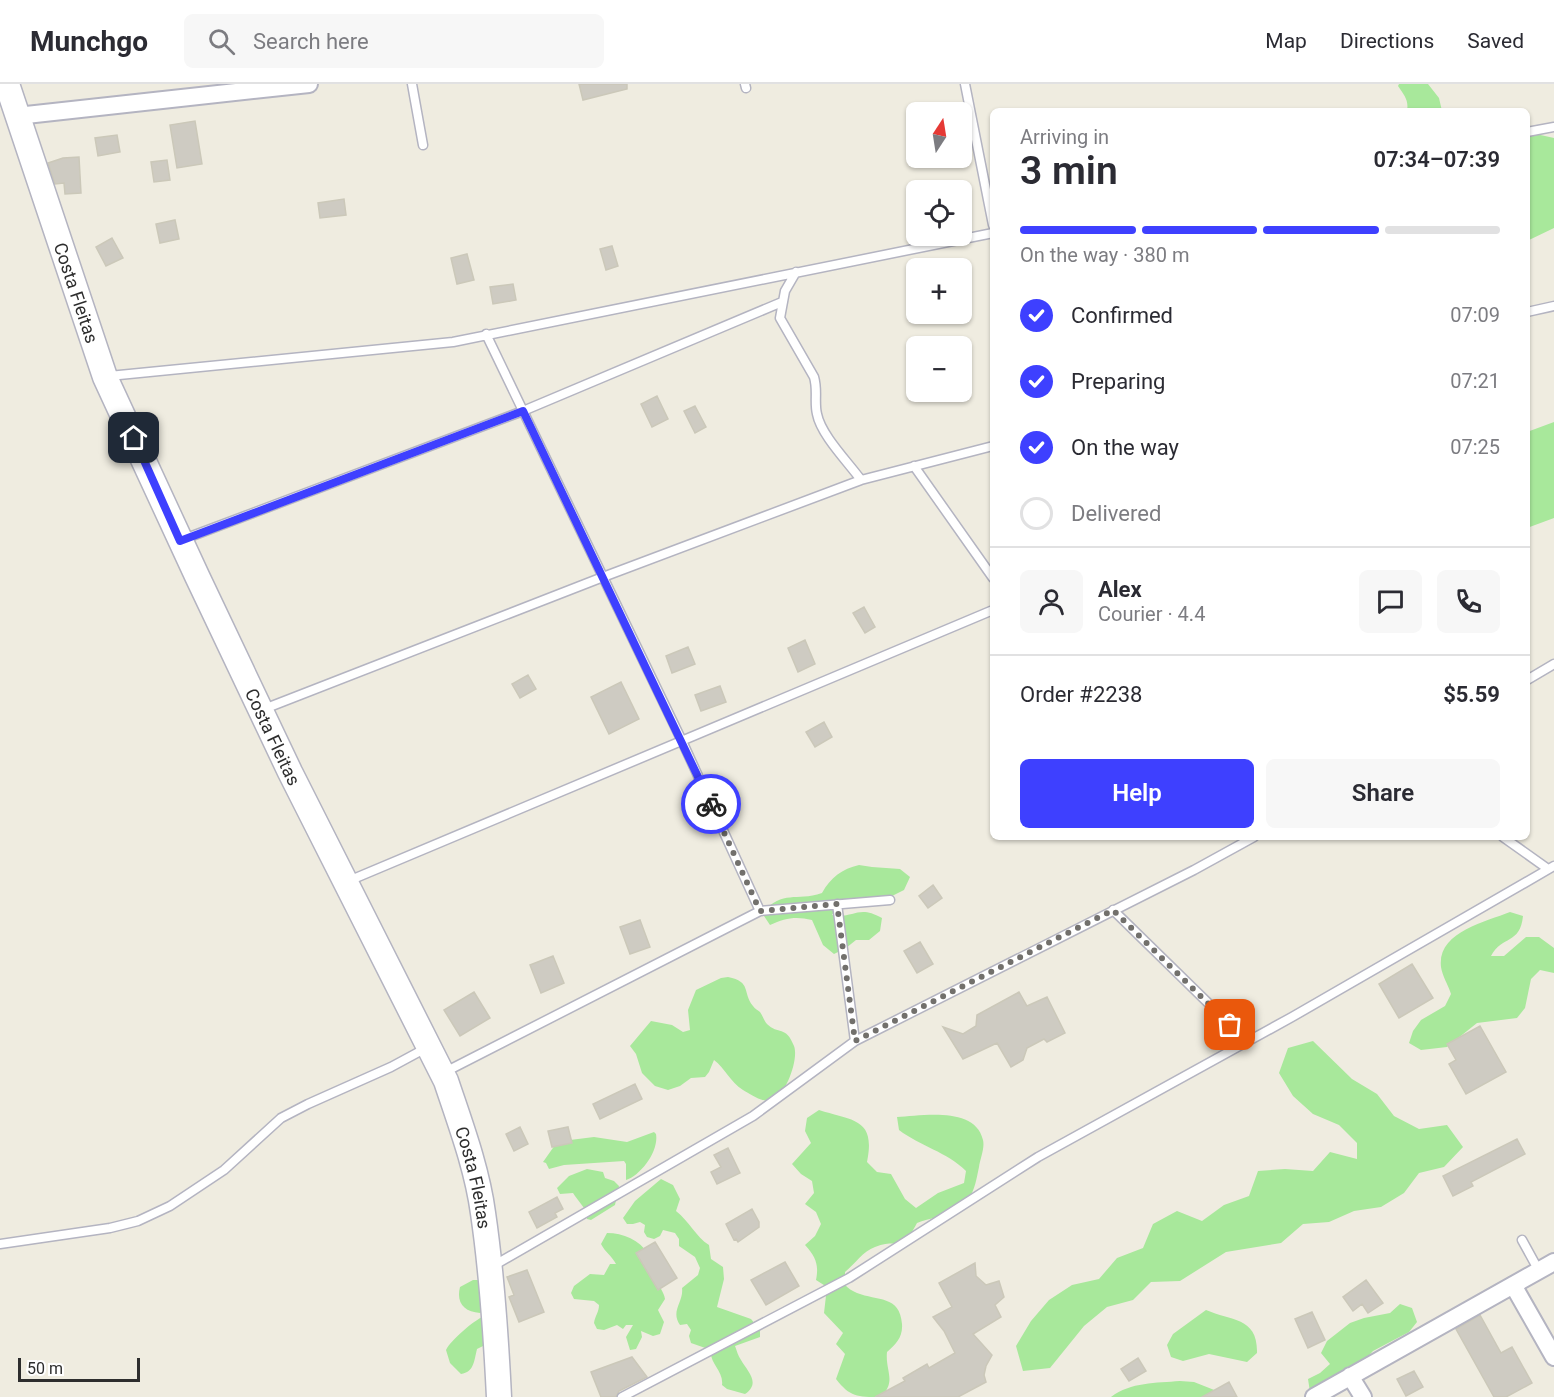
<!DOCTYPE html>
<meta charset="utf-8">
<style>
body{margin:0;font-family:Roboto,sans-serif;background:#f7f7f7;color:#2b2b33;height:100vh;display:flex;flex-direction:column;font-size:22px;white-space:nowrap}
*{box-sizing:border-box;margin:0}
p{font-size:20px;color:#7c7c81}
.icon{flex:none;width:33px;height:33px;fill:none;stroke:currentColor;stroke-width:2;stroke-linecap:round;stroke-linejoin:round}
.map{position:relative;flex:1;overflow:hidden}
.drawer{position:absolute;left:990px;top:24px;width:540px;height:732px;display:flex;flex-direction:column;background:#fff;border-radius:9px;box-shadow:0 2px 4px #0004}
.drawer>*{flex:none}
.needle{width:39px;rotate:12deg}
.tools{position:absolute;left:906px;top:18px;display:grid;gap:12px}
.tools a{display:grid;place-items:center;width:66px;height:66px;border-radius:9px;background:#fff;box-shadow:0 2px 4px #0004;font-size:30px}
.scale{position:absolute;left:18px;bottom:15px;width:122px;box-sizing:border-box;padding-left:6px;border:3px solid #2e2e2e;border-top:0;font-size:16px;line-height:21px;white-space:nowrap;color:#2e2e2e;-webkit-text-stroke:4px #fff;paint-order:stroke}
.pin{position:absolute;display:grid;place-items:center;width:51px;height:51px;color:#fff;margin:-26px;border-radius:12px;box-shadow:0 3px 9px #0006}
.courier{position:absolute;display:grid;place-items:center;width:60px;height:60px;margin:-30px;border:4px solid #3e40ff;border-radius:50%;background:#fff;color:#222;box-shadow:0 2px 8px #0007}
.head em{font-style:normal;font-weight:600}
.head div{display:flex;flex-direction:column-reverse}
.head{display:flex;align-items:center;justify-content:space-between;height:102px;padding:0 30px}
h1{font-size:39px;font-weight:600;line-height:45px}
.bar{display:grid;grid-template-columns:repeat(4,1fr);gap:9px 6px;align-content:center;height:72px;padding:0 30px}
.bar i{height:8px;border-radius:4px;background:#e1e1e2}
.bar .on{background:#3e40ff}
.bar p{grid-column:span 4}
.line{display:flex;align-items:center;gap:15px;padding:0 30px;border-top:2px solid #e1e1e2}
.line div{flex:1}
.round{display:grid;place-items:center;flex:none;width:63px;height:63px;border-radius:9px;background:#f7f7f7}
ol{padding:0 30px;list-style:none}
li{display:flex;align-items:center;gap:18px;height:66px}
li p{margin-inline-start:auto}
li .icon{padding:6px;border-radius:50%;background:#3e40ff;color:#fff;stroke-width:4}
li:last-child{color:#7c7c81}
li i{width:33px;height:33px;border:3px solid #e1e1e2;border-radius:50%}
.button{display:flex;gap:12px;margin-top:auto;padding:12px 30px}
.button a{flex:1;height:69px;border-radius:9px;background:#3e40ff;color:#fff;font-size:24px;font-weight:600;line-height:69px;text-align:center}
.button a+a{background:#f7f7f7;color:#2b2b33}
header{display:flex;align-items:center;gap:36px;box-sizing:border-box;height:84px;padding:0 30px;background:#fff;border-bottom:2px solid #e1e1e2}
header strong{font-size:28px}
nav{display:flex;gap:33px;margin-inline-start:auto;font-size:21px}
.search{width:420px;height:54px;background:#f7f7f7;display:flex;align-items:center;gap:15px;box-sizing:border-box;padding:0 21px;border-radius:9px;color:#7c7c81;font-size:22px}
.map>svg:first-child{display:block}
.green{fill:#a8e89b}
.building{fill:#cecbc2;stroke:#cbc8b9;stroke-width:1.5}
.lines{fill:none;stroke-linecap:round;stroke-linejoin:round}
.lane-casing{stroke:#b4b4c1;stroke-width:11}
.street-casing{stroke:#b4b4c1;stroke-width:20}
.secondary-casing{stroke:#b4b4c1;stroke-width:27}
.lane{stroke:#fff;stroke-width:8}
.street{stroke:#fff;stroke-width:16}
.secondary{stroke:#fff;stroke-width:24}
.done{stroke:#72706c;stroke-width:6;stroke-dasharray:0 10.8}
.route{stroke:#3e40ff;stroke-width:8}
.labels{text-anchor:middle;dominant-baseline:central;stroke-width:4.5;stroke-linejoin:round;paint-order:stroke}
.street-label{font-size:18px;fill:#2e2e2e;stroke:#fff}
</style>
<header>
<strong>Munchgo</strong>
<div class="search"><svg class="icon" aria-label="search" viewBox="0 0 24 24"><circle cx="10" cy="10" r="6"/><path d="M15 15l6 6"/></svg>Search here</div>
<nav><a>Map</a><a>Directions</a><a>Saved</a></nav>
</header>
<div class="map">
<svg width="1554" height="1313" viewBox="0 0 1554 1313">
<rect width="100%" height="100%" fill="#efece0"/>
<path class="green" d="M1399 0H1428L1439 14 1442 27H1407C1409 16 1404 11 1398 2Z
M1527 48 1554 54V144L1527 157Z
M1554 338V434L1527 444V348Z
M859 781 872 783 900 785 910 793 904 806 880 818 839 820 832 831C854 835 858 820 882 834L880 847 869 856H856L846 864 834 870 823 861 812 836C796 832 785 834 770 841L762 829C784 805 795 818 822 809 831 793 842 785 859 781Z
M1510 828 1523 832C1520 861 1502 851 1491 872H1504L1526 853H1539L1554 864V889L1540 886 1531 895 1525 924 1517 934 1477 939 1447 963 1421 966 1409 959 1413 947 1421 936 1445 922 1451 910C1448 901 1442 891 1441 883 1437 848 1485 838 1510 828Z
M728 893C752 898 742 908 753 922 755 925 758 926 760 928 763 932 764 937 767 940 778 951 786 941 794 962 799 975 786 1010 773 1016 764 1020 750 1010 743 1006 730 998 725 984 714 976L709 988 705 993 691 994 680 1002 668 1006 655 1002 642 989 636 970 630 962 651 937 672 941 683 948 690 946 688 926 696 906 721 894Z
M1313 957 1352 995 1377 1010 1394 1032 1419 1045 1447 1041 1463 1063 1444 1083 1419 1089 1404 1109 1381 1123 1354 1127 1329 1138 1303 1140 1281 1159 1226 1168 1180 1197 1151 1198 1133 1216 1107 1223 1084 1242 1050 1284 1023 1287 1016 1262 1031 1237 1049 1216 1072 1201 1099 1195 1117 1174 1143 1164 1153 1140 1177 1127 1202 1137 1224 1121 1249 1112 1258 1087 1285 1085 1313 1087 1330 1068 1357 1075V1059L1339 1041 1313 1030 1293 1012 1279 989 1288 964Z
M819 1026C853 1037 876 1034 867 1078L877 1088 891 1090 905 1115 916 1124 938 1109 964 1099 966 1087C947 1068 920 1062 899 1046L897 1033C922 1032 975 1022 983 1056 985 1064 980 1075 979 1083 975 1102 974 1114 956 1126 946 1133 929 1134 917 1139 900 1171 899 1153 875 1163 863 1167 855 1180 845 1188V1201C848 1204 852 1207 857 1209 877 1217 900 1211 902 1240 903 1253 896 1260 887 1268 885 1287 897 1297 881 1313 857 1313 850 1313 836 1295L845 1270 836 1260 843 1249 824 1229 827 1203 816 1196C819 1181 816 1173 805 1161L815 1152 821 1140 816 1128 805 1120 814 1109 812 1097 801 1090 792 1080 811 1059 805 1047 807 1034Z
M654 1048 656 1050C659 1067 641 1091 626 1096V1080L624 1077 564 1081 549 1085 546 1079 543 1078 560 1054 570 1056 594 1053 627 1058Z
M587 1085 603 1088 605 1094 614 1097 619 1102 615 1121 591 1136 587 1135V1128L575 1112 573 1109 560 1110 557 1104 569 1092Z
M661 1095 673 1101 680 1115 676 1127C689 1137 696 1153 709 1161L711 1175 723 1183 724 1195 717 1223 751 1235 760 1246V1253L735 1262C737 1267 738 1272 741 1276 748 1288 761 1299 745 1310L727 1305 722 1301C724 1287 709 1279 711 1266L691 1259 689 1252 691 1246 687 1240 680 1241C670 1227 684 1218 682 1204L698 1191 700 1184 695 1173 679 1162V1155L675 1149 663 1146 660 1152 654 1155 647 1153 644 1148 645 1141 640 1138 633 1140H627L623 1134 635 1117Z
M607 1149C623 1149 640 1156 648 1170 653 1178 655 1190 658 1198 660 1205 664 1208 665 1215L658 1226 664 1238 660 1250 653 1252 641 1247 642 1253 636 1265 630 1266 626 1253 633 1241H626L623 1245 617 1241 604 1246 597 1245 594 1239C595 1232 599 1228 599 1221L594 1217 574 1215 571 1209 574 1202 590 1190 604 1191 610 1180H616C612 1172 605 1168 601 1160Z
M473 1196H480L486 1225 480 1229C464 1228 456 1219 460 1203Z
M1400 1220 1412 1224 1417 1238 1409 1248 1373 1267 1347 1295 1310 1308 1308 1295 1320 1289 1330 1280 1321 1269 1327 1257 1350 1239 1364 1234 1390 1229Z
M1206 1226C1231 1237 1258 1233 1257 1269L1247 1278 1209 1270 1183 1277 1171 1273 1167 1261 1173 1250Z
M484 1232 488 1267 483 1262 477 1265C474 1277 474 1288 461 1290L450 1279 446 1266C451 1256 473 1237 484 1232Z
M1180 1297 1194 1298 1232 1313H1111C1131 1298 1156 1299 1180 1297Z"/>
<path class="building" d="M579 0H627V5L583 16Z
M195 37 202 80 177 84 170 41Z
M117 51 120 68 98 72 95 54Z
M79 73 81 109 65 110 64 99 55 100 48 79 63 74Z
M167 76 170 96 154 98 151 78Z
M344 115 346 131 320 134 318 119Z
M175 136 179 155 160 159 156 140Z
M112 154 123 174 106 182 96 163Z
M612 162 618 182 606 186 600 165Z
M467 170 474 196 457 200 451 174Z
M513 200 516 216 493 220 490 203Z
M657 312 668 335 652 343 641 320Z
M695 322 706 343 695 349 684 327Z
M864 523 875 543 865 549 853 529Z
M805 556 815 580 798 588 788 564Z
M688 563 695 580 672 589 666 572Z
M528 591 536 605 520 614 512 600Z
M621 598 639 635 609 650 591 613Z
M720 602 726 618 701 627 695 611Z
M824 638 832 653 815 663 806 648Z
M933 801 942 814 928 824 919 812Z
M640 836 650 863 630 870 620 843Z
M920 858 933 880 917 889 904 867Z
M553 872 564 899 541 909 530 881Z
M1412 880 1433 914 1399 934 1379 900Z
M474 908 490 934 460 952 444 926Z
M1019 908 1027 922 1047 913 1065 949 1047 958 1044 955 1027 964 1023 976 1011 983 997 959 963 975 943 943 963 950 976 942 977 931Z
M1480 942 1506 988 1466 1010 1449 980 1456 976 1447 960Z
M635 1000 642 1015 600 1035 593 1020Z
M520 1043 528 1060 514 1067 506 1050Z
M568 1043 572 1059 552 1063 548 1047Z
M1517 1055 1525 1070 1471 1098 1473 1102 1453 1112 1443 1092Z
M728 1064 740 1089 717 1100 711 1088 721 1083 714 1071Z
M557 1113 563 1125 555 1129 557 1133 537 1144 529 1128Z
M752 1125 759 1138V1143L738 1158 736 1155 734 1156 726 1140Z
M655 1158 677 1194 658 1206 636 1169Z
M785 1178 799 1202 766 1221 751 1196Z
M975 1179 976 1192 986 1201 999 1197 1004 1213 995 1221 1001 1233 973 1250 992 1271 986 1282 984 1291 986 1298 958 1313H875L905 1297 903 1294 927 1280 929 1284 955 1269 944 1247 933 1233 952 1223 939 1199Z
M527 1186 544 1228 519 1238 509 1213 514 1211 507 1193Z
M1366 1196 1383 1219 1368 1229 1362 1220 1353 1227 1343 1213Z
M1312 1228 1325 1256 1308 1264 1295 1235Z
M1480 1231 1501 1269 1512 1263 1532 1299 1506 1313H1494L1456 1245Z
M632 1273 647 1293 619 1307 616 1313H601L591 1288Z
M1138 1274 1146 1287 1129 1297 1121 1285Z
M1414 1287 1423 1303 1406 1312 1397 1295Z
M1229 1298 1237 1313H1202Z"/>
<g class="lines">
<g class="lane-casing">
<path id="lane" d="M412 0 423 61
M745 0 746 4
M965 0 993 141
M1527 48 1554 43
M796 188 785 207 780 234 814 293C818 306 814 318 817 330 821 351 848 378 861 396
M1527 228 1554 222
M486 250 682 657 760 827
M109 292 453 258 993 149
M914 382 993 494
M184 455 523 327 782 218
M1527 596 1554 580
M264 625 603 493 861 396 993 362
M1503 753 1548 785
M346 798 993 526
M837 820 855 957
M1113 826 1247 957
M445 988 760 827 890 816
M1522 1156 1539 1187
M0 1160 110 1144 138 1137 170 1122 224 1086 281 1034 308 1020 391 983 428 963
M493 1182 753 1032 855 957 1194 786 1254 753
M622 1313 849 1194 1038 1073 1292 933 1554 782"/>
</g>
<g class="street-casing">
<path id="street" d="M17 32 309 0
M1513 1201 1554 1273
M1350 1292 1363 1313
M1314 1313 1554 1178"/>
</g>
<g class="secondary-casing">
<g id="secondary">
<path id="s1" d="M7 0 105 293 197 492 290 688 446 997C460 1039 477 1084 483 1129 492 1190 496 1252 499 1313"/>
</g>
</g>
<use href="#lane" class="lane"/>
<use href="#street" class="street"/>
<use href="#secondary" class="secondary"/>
</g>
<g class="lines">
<path class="done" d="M711 720 760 827 837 820 855 957 1113 826 1230 941"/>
<path class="route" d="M134 354 180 457 523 327 711 720"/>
</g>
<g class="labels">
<g class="street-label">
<text stroke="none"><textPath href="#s1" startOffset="220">Costa Fleitas</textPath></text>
<text stroke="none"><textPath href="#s1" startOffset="706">Costa Fleitas</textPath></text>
<text stroke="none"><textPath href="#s1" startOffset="1192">Costa Fleitas</textPath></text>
</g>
</g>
</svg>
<div class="tools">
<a><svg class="needle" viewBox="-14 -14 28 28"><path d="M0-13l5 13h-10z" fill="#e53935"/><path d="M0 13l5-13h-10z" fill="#7c7c81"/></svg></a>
<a><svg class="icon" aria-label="locate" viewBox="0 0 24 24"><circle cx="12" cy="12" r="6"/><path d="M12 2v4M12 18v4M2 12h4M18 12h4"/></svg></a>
<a>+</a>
<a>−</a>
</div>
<div class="scale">50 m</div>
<div class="pin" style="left:1230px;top:941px;background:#ea580c"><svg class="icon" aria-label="bag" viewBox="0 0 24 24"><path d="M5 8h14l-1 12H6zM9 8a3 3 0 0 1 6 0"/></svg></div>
<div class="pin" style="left:134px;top:354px;background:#1f2937"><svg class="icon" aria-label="home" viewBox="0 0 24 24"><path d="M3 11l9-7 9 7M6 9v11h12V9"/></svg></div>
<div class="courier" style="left:711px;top:720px"><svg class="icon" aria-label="bike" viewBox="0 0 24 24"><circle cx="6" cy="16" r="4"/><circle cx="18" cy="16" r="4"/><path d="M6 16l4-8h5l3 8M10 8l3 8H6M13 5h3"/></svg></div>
<section class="drawer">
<div class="head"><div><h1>3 min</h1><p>Arriving in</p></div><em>07:34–07:39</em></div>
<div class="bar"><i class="on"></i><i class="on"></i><i class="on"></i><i></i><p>On the way · 380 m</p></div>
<ol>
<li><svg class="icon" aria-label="check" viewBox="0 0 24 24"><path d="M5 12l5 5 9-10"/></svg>Confirmed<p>07:09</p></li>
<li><svg class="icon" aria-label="check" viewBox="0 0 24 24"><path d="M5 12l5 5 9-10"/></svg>Preparing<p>07:21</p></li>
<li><svg class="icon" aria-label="check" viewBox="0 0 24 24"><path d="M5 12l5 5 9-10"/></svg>On the way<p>07:25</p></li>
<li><i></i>Delivered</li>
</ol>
<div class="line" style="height:108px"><a class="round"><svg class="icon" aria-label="person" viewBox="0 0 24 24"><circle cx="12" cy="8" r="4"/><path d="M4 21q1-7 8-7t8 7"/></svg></a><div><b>Alex</b><p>Courier · 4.4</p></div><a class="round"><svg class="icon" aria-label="chat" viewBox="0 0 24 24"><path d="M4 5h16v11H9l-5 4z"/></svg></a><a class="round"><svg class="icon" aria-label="phone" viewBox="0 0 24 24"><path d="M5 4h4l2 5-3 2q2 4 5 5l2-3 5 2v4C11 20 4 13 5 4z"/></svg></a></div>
<div class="line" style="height:78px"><div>Order #2238</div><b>$5.59</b></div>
<div class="button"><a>Help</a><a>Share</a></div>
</section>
</div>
